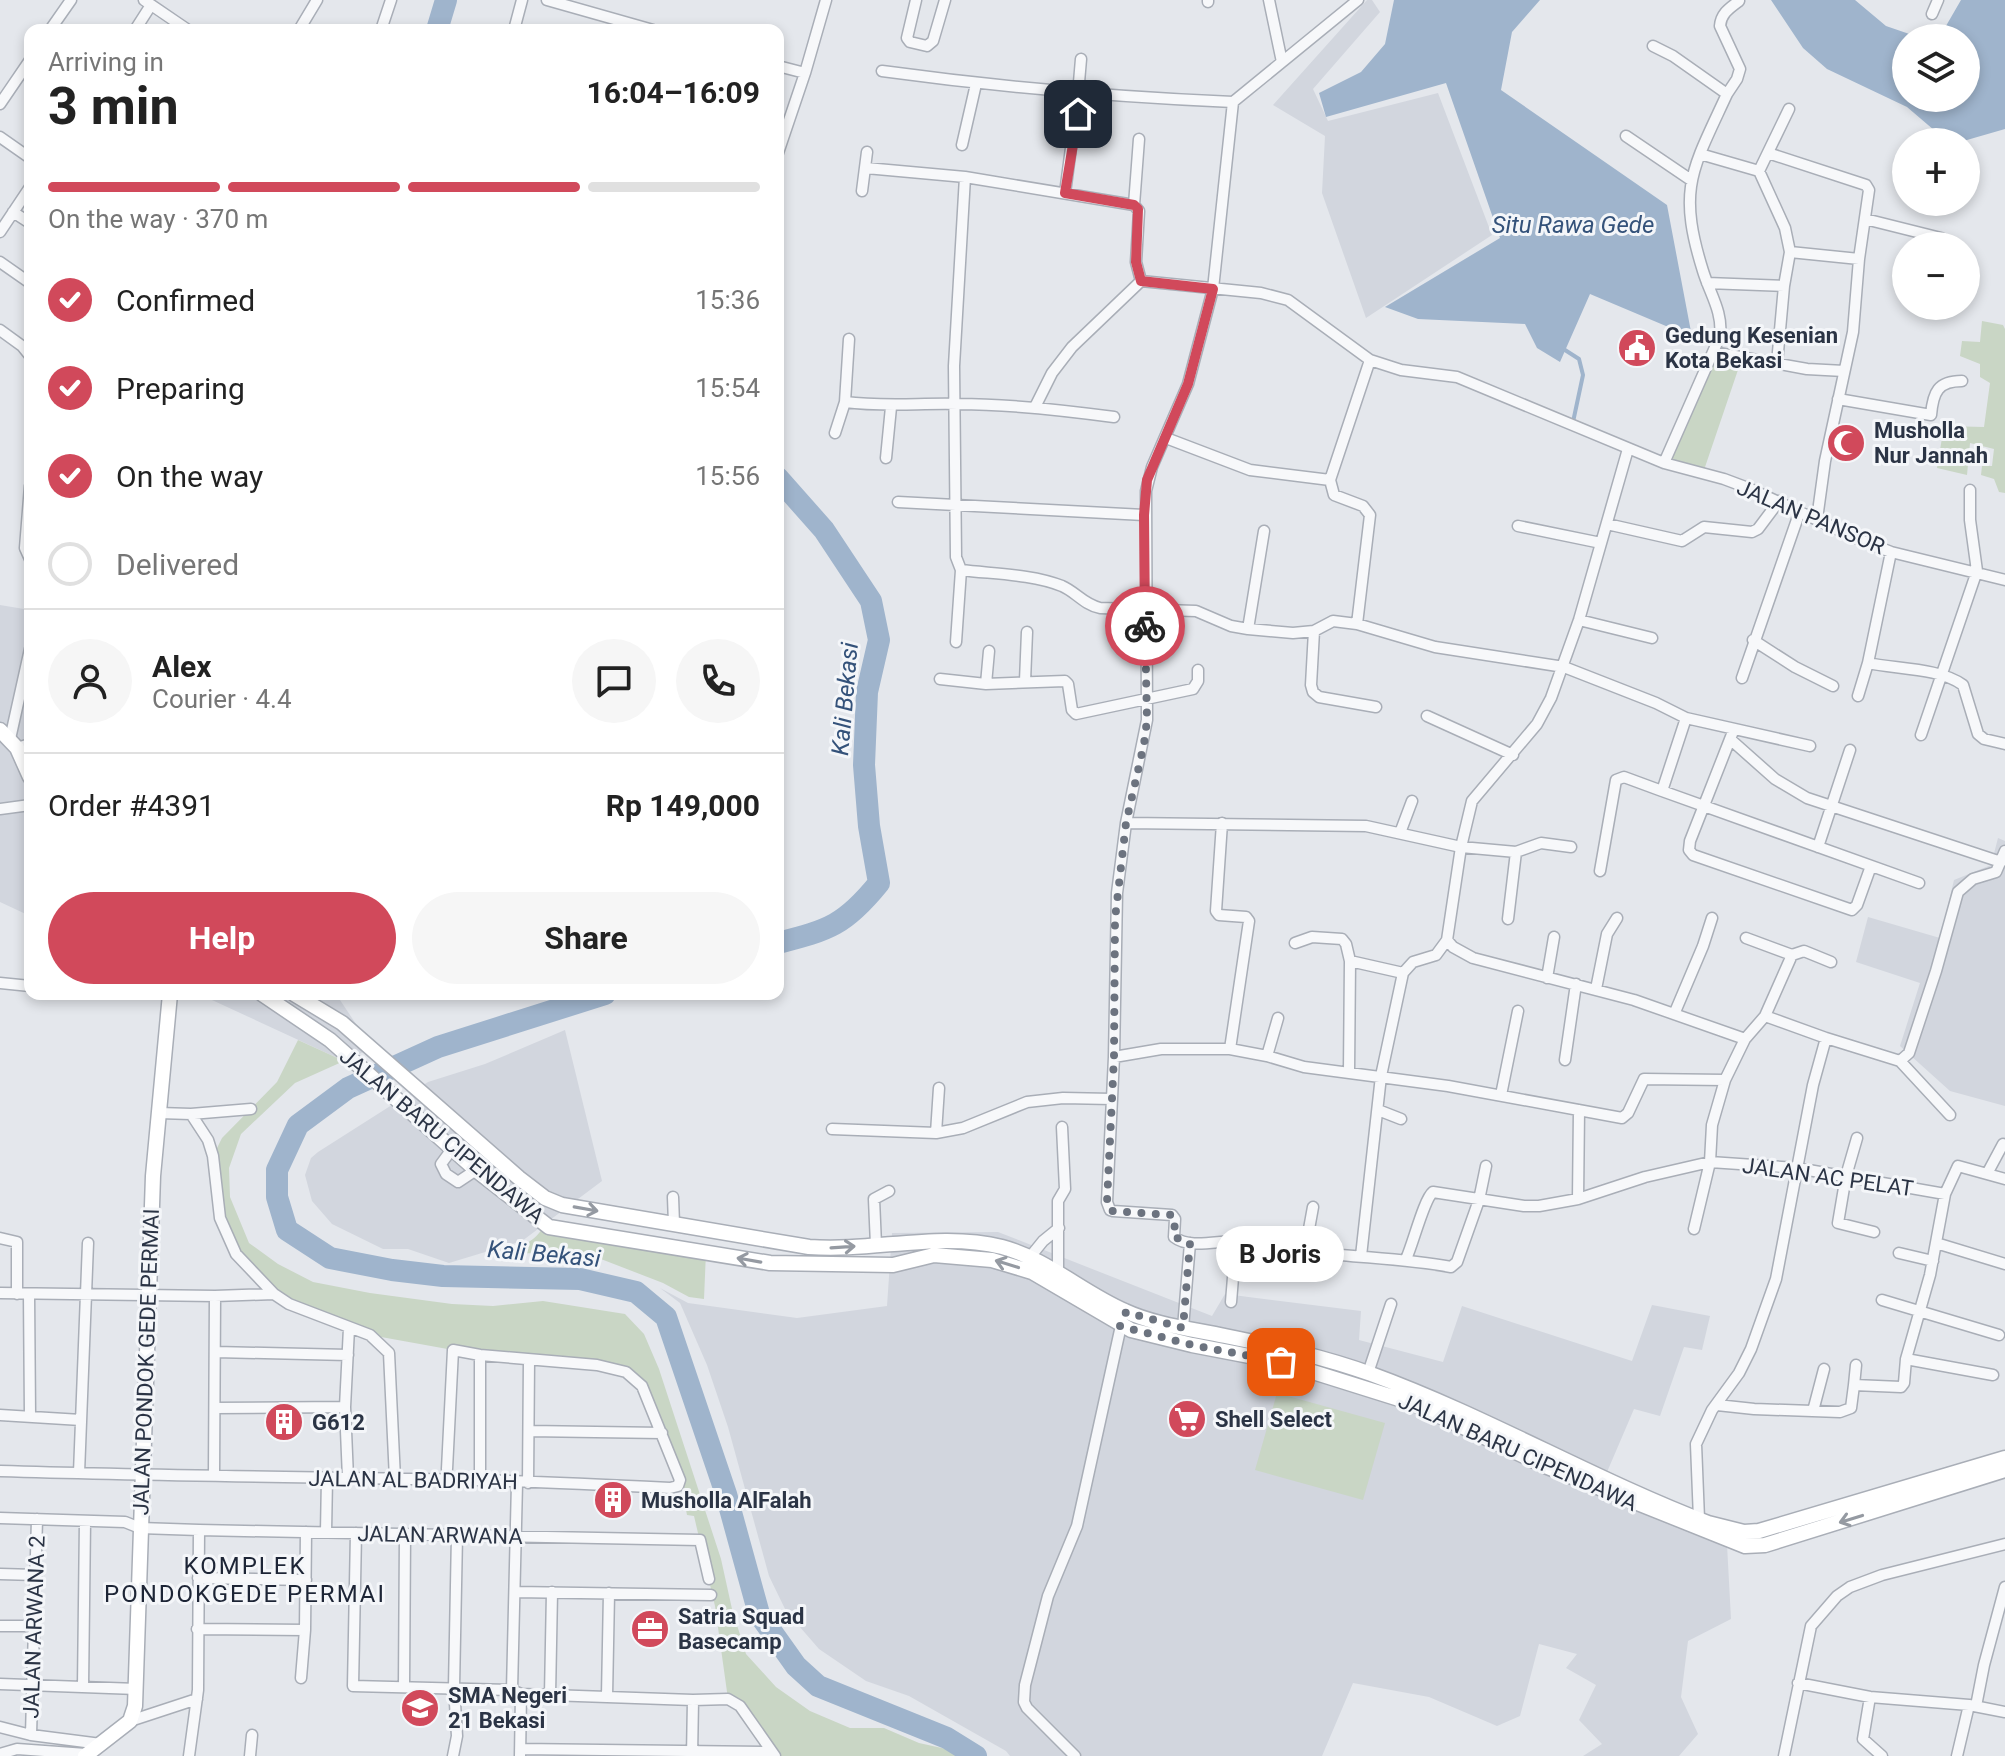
<!DOCTYPE html>
<meta charset="utf-8">
<style>
body{margin:0;font-family:Roboto,sans-serif;background:#f6f6f6;color:#222;height:100vh;display:flex;flex-direction:column;font-size:30px;white-space:nowrap}
*{box-sizing:border-box;margin:0}
p{font-size:26px;color:#767676}
.icon{flex:none;width:44px;height:44px;fill:none;stroke:currentColor;stroke-width:2;stroke-linecap:round;stroke-linejoin:round}
.map{position:relative;flex:1;overflow:hidden}
.sheet{position:absolute;left:24px;top:24px;width:760px;height:976px;display:flex;flex-direction:column;background:#fff;border-radius:16px;box-shadow:0 4px 12px #0003}
.sheet>*{flex:none}
.fabs{position:absolute;left:1892px;top:24px;display:grid;gap:16px}
.fabs a{display:grid;place-items:center;width:88px;height:88px;border-radius:50%;background:#fff;box-shadow:0 4px 12px #0003;font-size:40px}
.pin{position:absolute;display:grid;place-items:center;width:68px;height:68px;color:#fff;margin:-34px;border-radius:16px;box-shadow:0 4px 12px #0006}
.courier{position:absolute;display:grid;place-items:center;width:80px;height:80px;margin:-40px;border:6px solid #d1495b;border-radius:50%;background:#fff;color:#222;box-shadow:0 2px 10px #0007}
.bubble{position:absolute;height:56px;border-radius:28px;background:#fff;box-shadow:0 4px 12px #0003;font-size:26px;font-weight:700;line-height:56px;text-align:center}
.headline em{font-style:normal;font-weight:700}
.headline div{display:flex;flex-direction:column-reverse}
.headline{display:flex;align-items:center;justify-content:space-between;height:136px;padding:0 24px}
h1{font-size:52px;font-weight:700;line-height:60px}
.bar{display:grid;grid-template-columns:repeat(4,1fr);gap:12px 8px;align-content:center;height:96px;padding:0 24px}
.bar i{height:10px;border-radius:6px;background:#e0e0e0}
.bar .active{background:#d1495b}
.bar p{grid-column:span 4}
.line{display:flex;align-items:center;gap:20px;padding:0 24px;border-top:2px solid #e0e0e0}
.line div{flex:1}
.round{display:grid;place-items:center;flex:none;width:84px;height:84px;border-radius:42px;background:#f6f6f6}
ol{padding:0 24px;list-style:none}
li{display:flex;align-items:center;gap:24px;height:88px}
li p{margin-inline-start:auto}
li .icon{padding:8px;border-radius:50%;background:#d1495b;color:#fff;stroke-width:4}
li:last-child{color:#767676}
li i{width:44px;height:44px;border:4px solid #e0e0e0;border-radius:50%}
.button{display:flex;gap:16px;margin-top:auto;padding:16px 24px}
.button a{flex:1;height:92px;border-radius:48px;background:#d1495b;color:#fff;font-size:32px;font-weight:700;line-height:92px;text-align:center}
.button a+a{background:#f6f6f6;color:#222}
.map>svg:first-child{display:block}
.built{fill:#d2d6de}
.green{fill:#c9d6c5}
.water{fill:#9fb4cc}
.lines{fill:none;stroke-linecap:round;stroke-linejoin:round}
.stream{stroke:#9fb4cc;stroke-width:4}
.river{stroke:#9fb4cc;stroke-width:22}
.street-casing{stroke:#a9aeb7;stroke-width:13}
.secondary-casing{stroke:#a9aeb7;stroke-width:17}
.street{stroke:#f7f8fa;stroke-width:10}
.secondary{stroke:#fff;stroke-width:14}
.oneway{stroke:#959aa2}
.done{stroke:#6c737f;stroke-width:8;stroke-dasharray:0 14.4}
.route{stroke:#d1495b;stroke-width:10}
.labels{text-anchor:middle;dominant-baseline:central;stroke-width:6;stroke-linejoin:round;paint-order:stroke}
.poi-label{font-size:22px;font-weight:bold;fill:#2b3445;stroke:#f4f6f9;text-anchor:start}
.street-label{font-size:22px;fill:#2b3445;stroke:#f4f6f9}
.water-label{font-size:24px;font-style:italic;fill:#34527a;stroke:#f4f6f9}
.neighbourhood-label{font-size:24px;letter-spacing:2px;fill:#1d2536;stroke:#f4f6f9}
</style>
<div class="map">
<svg width="2005" height="1756" viewBox="0 0 2005 1756">
<rect width="100%" height="100%" fill="#e4e7ec"/>
<path class="built" d="M1367 0H1372L1380 12 1313 89 1328 121 1438 93 1492 235 1366 318 1322 193 1325 136 1273 105Z
M0 605 30 610V916L0 902Z
M1998 838 2005 841V1106L1950 1091 1900 1046 1920 983 1856 962 1868 917 1940 938 1954 880 1991 865Z
M199 994H332L340 1000 372 1048 344 1061Z
M565 1030 602 1181 522 1241 449 1263 408 1249H383L332 1224 312 1201 305 1175 311 1158 318 1152 428 1082 485 1064Z
M998 1232 1212 1316 1225 1294 1361 1311 1359 1340 1443 1362 1462 1306 1632 1361 1652 1305 1710 1316 1702 1350 1684 1347 1660 1416 1634 1409 1604 1479 1726 1526 1731 1619 1688 1641 1681 1697 1698 1734 1679 1756H1583L1602 1744 1579 1720 1596 1685 1566 1668 1577 1654 1539 1644 1520 1716 1497 1726 1429 1697 1353 1683 1322 1756H1010L1006 1751 909 1696 866 1681 819 1649 786 1611 769 1576 728 1427 707 1365 680 1303 660 1288 688 1303 797 1318 887 1306 892 1233Z"/>
<path class="green" d="M1982 321 2003 325 2005 329V493L1999 492 1994 479 1981 475 1982 466H1992L1994 449 1970 443 1967 475 1937 468 1944 426 1984 427 1990 383 1980 377V364L1960 356 1962 341 1980 342Z
M1716 356 1740 364 1704 470 1668 461Z
M298 1040 344 1061 295 1083 241 1134 229 1168 230 1197 249 1243 278 1264 313 1282 370 1293 452 1304 493 1306 543 1301 625 1314 644 1334 659 1369 721 1559 732 1609 746 1654 776 1687 810 1711 850 1728H884L919 1743 951 1750 958 1756H775L728 1699 715 1606 694 1516 687 1515 679 1474 642 1386 626 1372 453 1350 370 1335 289 1304 236 1254 220 1218 213 1156 222 1138 277 1082Z
M545 1223 706 1252 704 1299 689 1297 663 1283 588 1254 502 1253C520 1247 537 1242 545 1223Z
M1277 1393 1385 1423 1363 1500 1255 1470Z"/>
<path class="water" d="M1394 0H1540L1512 32 1501 90 1667 205 1692 337 1590 294 1560 362 1537 348 1525 324 1418 319 1385 307 1500 238 1446 83 1326 117 1319 93 1361 72 1385 44Z
M1771 0H1855L1886 26 1921 38H1906V98H1966V38H1939L1961 0H2005V129L1960 142H1948L1907 107 1827 69 1803 48Z"/>
<g class="lines">
<path class="stream" d="M1565 350 1579 359 1583 375 1573 422"/>
<path class="river" d="M437 30 446 0
M778 478 824 530 871 601 879 640 867 692 864 765 869 826 879 883C845 925 829 930 778 943
M605 994 438 1047 348 1088 298 1125 277 1170V1197L287 1230 330 1258 392 1270 443 1276 580 1279 636 1292 666 1317 726 1494 759 1614 796 1666 818 1686 947 1738 976 1756"/>
<g class="street-casing">
<path id="street" d="M144 0 188 30
M547 0 653 30
M916 0 907 38 910 42 927 46 933 41 945 0
M1269 0 1282 62
M1358 0 1233 102 1213 289 1188 384 1152 467 1146 491 1147 720 1126 823 1117 893 1114 1057 1107 1202 1110 1210 1113 1211 1172 1215 1175 1219 1174 1237C1189 1249 1216 1241 1235 1241 1263 1242 1293 1250 1321 1253 1365 1258 1408 1259 1451 1267L1457 1262 1479 1200 1486 1166
M1208 2V0
M1932 14 1938 0
M50 30 71 0
M135 30 151 5
M299 30 317 0
M381 30 391 0
M514 30 522 0
M1653 46 1673 56 1727 94C1692 170 1677 188 1703 271 1710 294 1723 312 1720 336L1664 463
M778 66 805 73
M882 71C999 87 1115 97 1233 102
M1078 94 1081 59
M1727 94 1737 79 1740 69 1720 26C1721 13 1730 8 1739 1
M0 104 30 60
M1626 136 1691 180
M0 137 30 158
M962 145 976 84
M778 153 805 73 826 0
M1768 153 1866 185 1869 190 1859 259 1853 332 1825 461 1817 519
M1700 154 1759 171 1789 109
M866 168 965 177
M1759 171 1785 228 1790 252 1784 286 1777 363
M862 191 867 152
M1065 193 1073 133 1083 94
M1134 205 1139 139
M13 212 30 223
M1865 219 1941 238 1944 240 1945 246
M0 232 30 187
M1790 252 1859 259
M0 262 30 283
M1707 283 1784 286
M0 330 22 346 30 356
M849 339 845 402C883 407 919 403 958 404 1010 404 1062 410 1114 417
M1713 352 1807 369 1844 371
M1838 399 1931 415C1933 392 1938 381 1962 381
M1035 407 1052 373 1072 347 1141 281
M835 433 845 402
M1166 438 1250 470 1330 480
M886 458 891 407
M30 486 25 548 30 559
M898 502 1144 515
M1607 524 1682 541 1704 527 1752 532 1758 529 1779 501
M1518 526 1601 543
M1891 552 1868 663C1896 669 1940 668 1963 685L1978 734 1984 739 2005 744
M961 570C993 574 1032 574 1062 586 1076 592 1083 604 1100 608L1196 611 1231 626 1248 629 1293 633 1314 631 1311 685 1313 692 1319 697 1376 707
M1579 620 1652 638
M1357 624 1370 515 1363 506 1334 495 1330 480 1370 360
M1248 629 1264 531
M1314 631 1333 621 1357 624 1435 647 1564 667 1656 703 1686 718 1810 746
M1753 640 1795 667 1833 686
M956 642 961 570 956 557 954 366 965 177 1134 205 1139 211 1136 262 1141 281 1261 293 1288 300 1370 360 1401 370 1457 377 1664 463 1724 479 1748 488 1863 541 1891 552 2005 580
M1742 678 1800 511
M940 679 986 684 1065 681 1068 684 1072 710 1076 714 1193 689 1198 681V670
M1025 681 1027 632
M986 684 989 651
M1858 696 1868 663
M1427 716 1513 755
M1734 729 1690 841 1689 850 1693 855 1852 910 1857 905 1871 866
M1921 735 1977 571 1970 520V490
M10 739 30 649
M1730 739 1775 779 1807 798 2001 862
M17 748 30 744
M1662 791 1919 883
M0 809 30 805
M1126 823 1366 826 1461 847 1516 852 1541 843 1571 847
M1222 823 1216 911 1219 915 1246 917 1249 921 1230 1049
M1400 833 1412 801
M1818 847 1850 750
M1600 871 1616 780 1624 777 1662 791 1686 718
M1508 919 1516 852
M1746 938 1792 955
M1447 940 1453 947 1473 958 1634 1000 1745 1039
M1295 943 1312 937 1342 939 1346 944 1350 961
M1547 978 1554 937
M0 983 30 986
M1596 989 1607 934 1617 918
M1675 1012 1703 946 1712 918
M1765 1016 1826 1038 1900 1061
M1267 1056 1278 1018
M1114 1057 1161 1049H1230L1267 1056 1304 1067 1448 1086 1622 1118 1628 1113 1644 1079 1725 1080
M1565 1060 1576 984
M1900 1061 1909 1053 1936 971 1958 892 1973 879 1996 872 2005 851
M1900 1061 1950 1115
M1349 1072 1350 961 1403 973
M1501 1095 1518 1011
M1378 1110 1401 1119
M159 1113 191 1114 208 1140 213 1156 220 1218 236 1254 274 1294 289 1304 370 1335 389 1353 395 1479
M191 1114 251 1109
M832 1129 936 1133 963 1128 1027 1102 1063 1098 1112 1099
M936 1133 939 1088
M1857 1138 1846 1176 1838 1223 1874 1232
M452 1149 441 1164 446 1174 458 1182 476 1170
M1988 1172 2003 1144
M673 1197 674 1224
M1578 1199 1579 1110
M1694 1229 1710 1162 1712 1125 1725 1080 1745 1039 1765 1016 1792 955 1804 951 1831 962
M0 1238 17 1242V1294
M1936 1243 2005 1264
M876 1245 874 1199 889 1191
M1305 1251 1313 1207
M1899 1253 1933 1261
M1361 1256 1381 1076 1403 973 1413 962 1436 955 1447 940 1461 847 1472 801 1537 724 1551 698 1579 620 1628 449
M1030 1257 1043 1241 1059 1228
M1406 1259C1413 1244 1424 1199 1433 1192L1524 1206H1539L1578 1199 1645 1177 1710 1162 1797 1168 1945 1194 1958 1166 2005 1179
M1058 1273V1201L1065 1189 1062 1127
M0 1293 215 1296 274 1294
M29 1294 30 1416
M1882 1300 1999 1335
M1231 1302 1236 1241
M1183 1328 1190 1243
M216 1352 348 1355
M480 1355V1480
M1906 1359 1993 1375
M1368 1373 1391 1304
M1854 1385 1856 1365
M1717 1405 1754 1409 1840 1412 1851 1408 1854 1385 1901 1387 1904 1383 1906 1359 1930 1275 1945 1194
M215 1408 345 1407
M1813 1411 1824 1369
M0 1415 81 1420
M529 1431 662 1433
M0 1471C158 1476 317 1477 475 1480 540 1482 605 1485 670 1488L678 1486 680 1480 642 1386 626 1372 597 1365 480 1355 453 1350 447 1469
M79 1473 88 1243
M214 1475 215 1296
M348 1478 345 1407 349 1328
M517 1483 512 1690 521 1694 520 1756
M528 1483 529 1360
M0 1518 125 1522 140 1528 199 1530 700 1540 709 1579
M1699 1519 1696 1444 1712 1410 1739 1373 1751 1349 1776 1279 1813 1085 1826 1038
M326 1532 327 1478
M356 1533 353 1686 512 1690
M0 1574 36 1575
M198 1578 306 1580
M515 1592 711 1595
M0 1626H34
M197 1629 305 1630
M301 1678 305 1630 306 1532
M1798 1683 1870 1697 1969 1705 2005 1712
M0 1684 137 1689
M404 1686 405 1534
M83 1687 85 1521
M521 1694 693 1700 728 1699 740 1706 775 1756
M550 1695 552 1592
M607 1696 609 1593
M1870 1697 1863 1739 1882 1756
M1976 1706 1984 1665 2005 1587
M130 1721 197 1699
M0 1727 31 1735 101 1744
M31 1735 37 1519
M520 1749 771 1752
M0 1754 17 1749 86 1754
M189 1756 198 1690 199 1530
M250 1756 252 1735
M453 1756 457 1736 454 1687 457 1535
M692 1756 693 1700
M1075 1756 1027 1708 1024 1702 1025 1685 1048 1596 1077 1526 1122 1321
M1784 1756 1811 1626 1837 1596 1850 1587 1882 1575 2005 1544
M1957 1756 1969 1705"/>
</g>
<g class="secondary-casing">
<path id="secondary" d="M0 730 17 748 30 777
M262 994 330 1040 476 1170 549 1227 770 1263 893 1265 934 1255 992 1260 1032 1272 1131 1330 1192 1345 1281 1362 1415 1404 1545 1466 1745 1546 1765 1545 2005 1470
M294 994 342 1023 519 1178 545 1198 562 1205 809 1247C873 1252 939 1231 1002 1247 1047 1259 1083 1293 1125 1311 1155 1325 1192 1329 1225 1336 1274 1346 1324 1357 1371 1374 1486 1416 1593 1479 1708 1523L1744 1532 1759 1531 2005 1458
M85 1756 130 1721 135 1706 153 1176 170 994"/>
</g>
<use href="#street" class="street"/>
<use href="#secondary" class="secondary"/>
</g>
<defs><path id="oneway-shaft" d="M-6 0H5M1.5-3L5.5 0L1.5 3" fill="none" stroke-width="1.6" stroke-linecap="round" stroke-linejoin="round" transform="scale(2)"/></defs>
<g class="oneway">
<use href="#oneway-shaft" transform="translate(586 1209) rotate(10)"/>
<use href="#oneway-shaft" transform="translate(843 1247) rotate(-4)"/>
<use href="#oneway-shaft" transform="translate(749 1260) rotate(-170)"/>
<use href="#oneway-shaft" transform="translate(1007 1264) rotate(-163)"/>
<use href="#oneway-shaft" transform="translate(1851 1519) rotate(163)"/>
</g>
<g class="lines">
<path class="done" d="M1145 626 1147 720 1144 744 1126 823 1115 919 1114 1057 1107 1202 1110 1210 1113 1211 1172 1215 1175 1219 1174 1237 1190 1243 1183 1328 1126 1312 1120 1326 1192 1345 1281 1362"/>
<path class="route" d="M1078 114 1065 193 1134 205 1138 209 1136 262 1141 281 1213 289 1188 384 1147 480 1144 515 1145 626"/>
</g>
<defs>
<g id="civic-disc" transform="scale(2)"><circle r="9.5" fill="#d1495b" stroke="#f4f6f9"/><path d="M-.6-6.5H3V-4.5H.6V-3L4-1V1h2V6H-6V1h2V-1L-.6-3ZM-1.2 2.5V6h2.4V2.5Z" fill="#fff"/></g>
<g id="mosque-disc" transform="scale(2)"><circle r="9.5" fill="#d1495b" stroke="#f4f6f9"/><path d="M3.5-4.9A6 6 0 1 0 3.5 4.9A5 5 0 1 1 3.5-4.9Z" fill="#fff"/></g>
<g id="supermarket-disc" transform="scale(2)"><circle r="9.5" fill="#d1495b" stroke="#f4f6f9"/><path d="M-6-5.5h2.5l.6 2H6L4.5 2H-2.5L-4.4-4H-6ZM-1.5 3.2a1.3 1.3 0 1 0 .1 0ZM3 3.2a1.3 1.3 0 1 0 .1 0Z" fill="#fff"/></g>
<g id="building-disc" transform="scale(2)"><circle r="9.5" fill="#d1495b" stroke="#f4f6f9"/><path d="M-4-6H4V6H1V3H-1V6H-4ZM-2.5-4.3h1.7v1.8h-1.7ZM.8-4.3h1.7v1.8H.8ZM-2.5-1h1.7V.8h-1.7ZM.8-1h1.7V.8H.8Z" fill="#fff"/></g>
<g id="office-disc" transform="scale(2)"><circle r="9.5" fill="#d1495b" stroke="#f4f6f9"/><path d="M-6-3h4V-5.5h4V-3h4V5H-6ZM-1-4.5V-3h2v-1.5ZM-6 0V1H6V0Z" fill="#fff"/></g>
<g id="school-disc" transform="scale(2)"><circle r="9.5" fill="#d1495b" stroke="#f4f6f9"/><path d="M0-5L7-2L0 1L-7-2ZM-4 1L0 2.5L4 1V4Q0 6-4 4Z" fill="#fff"/></g>
</defs>
<g fill-rule="evenodd">
<use href="#civic-disc" x="1637" y="348"/>
<use href="#mosque-disc" x="1846" y="443"/>
<use href="#supermarket-disc" x="1187" y="1419"/>
<use href="#building-disc" x="284" y="1422"/>
<use href="#building-disc" x="613" y="1500"/>
<use href="#office-disc" x="650" y="1629"/>
<use href="#school-disc" x="420" y="1708"/>
</g>
<g class="labels">
<g class="poi-label">
<text x="1665" y="335">Gedung Kesenian<tspan x="1665" dy="25">Kota Bekasi</tspan></text>
<text x="1874" y="430">Musholla<tspan x="1874" dy="25">Nur Jannah</tspan></text>
<text x="1215" y="1419">Shell Select</text>
<text x="312" y="1422">G612</text>
<text x="641" y="1500">Musholla AlFalah</text>
<text x="678" y="1616">Satria Squad<tspan x="678" dy="25">Basecamp</tspan></text>
<text x="448" y="1695">SMA Negeri<tspan x="448" dy="25">21 Bekasi</tspan></text>
</g>
<g class="street-label">
<text transform="translate(1811 517) rotate(23)">JALAN PANSOR</text>
<text transform="translate(442 1136) rotate(40)">JALAN BARU CIPENDAWA</text>
<text transform="translate(1828 1177) rotate(8)">JALAN AC PELAT</text>
<text transform="translate(146 1362) rotate(-88)">JALAN PONDOK GEDE PERMAI</text>
<text transform="translate(1518 1452) rotate(24)">JALAN BARU CIPENDAWA</text>
<text transform="translate(413 1480) rotate(1)">JALAN AL BADRIYAH</text>
<text transform="translate(440 1535) rotate(1)">JALAN ARWANA</text>
<text transform="translate(34 1627) rotate(-88)">JALAN ARWANA 2</text>
</g>
<g class="water-label">
<text x="1573" y="225">Situ Rawa Gede</text>
<text transform="translate(845 699) rotate(-85)">Kali Bekasi</text>
<text transform="translate(544 1254) rotate(5)">Kali Bekasi</text>
</g>
<g class="neighbourhood-label">
<text x="245" y="1566">KOMPLEK<tspan x="245" dy="28">PONDOKGEDE PERMAI</tspan></text>
</g>
</g>
</svg>
<div class="fabs">
<a><svg class="icon" aria-label="layers" viewBox="0 0 24 24"><path d="M12 4l9 5-9 5-9-5zM3 14l9 5 9-5"/></svg></a>
<a>+</a>
<a>−</a>
</div>
<div class="pin" style="left:1281px;top:1362px;background:#ea580c"><svg class="icon" aria-label="bag" viewBox="0 0 24 24"><path d="M5 8h14l-1 12H6zM9 8a3 3 0 0 1 6 0"/></svg></div>
<div class="pin" style="left:1078px;top:114px;background:#1f2937"><svg class="icon" aria-label="home" viewBox="0 0 24 24"><path d="M3 11l9-7 9 7M6 9v11h12V9"/></svg></div>
<div class="courier" style="left:1145px;top:626px"><svg class="icon" aria-label="bike" viewBox="0 0 24 24"><circle cx="6" cy="16" r="4"/><circle cx="18" cy="16" r="4"/><path d="M6 16l4-8h5l3 8M10 8l3 8H6M13 5h3"/></svg></div>
<div class="bubble" style="left:1216px;top:1226px;width:128px">B Joris</div>
<section class="sheet">
<div class="headline"><div><h1>3 min</h1><p>Arriving in</p></div><em>16:04–16:09</em></div>
<div class="bar"><i class="active"></i><i class="active"></i><i class="active"></i><i></i><p>On the way · 370 m</p></div>
<ol>
<li><svg class="icon" aria-label="check" viewBox="0 0 24 24"><path d="M5 12l5 5 9-10"/></svg>Confirmed<p>15:36</p></li>
<li><svg class="icon" aria-label="check" viewBox="0 0 24 24"><path d="M5 12l5 5 9-10"/></svg>Preparing<p>15:54</p></li>
<li><svg class="icon" aria-label="check" viewBox="0 0 24 24"><path d="M5 12l5 5 9-10"/></svg>On the way<p>15:56</p></li>
<li><i></i>Delivered</li>
</ol>
<div class="line" style="height:144px"><a class="round"><svg class="icon" aria-label="person" viewBox="0 0 24 24"><circle cx="12" cy="8" r="4"/><path d="M4 21q1-7 8-7t8 7"/></svg></a><div><b>Alex</b><p>Courier · 4.4</p></div><a class="round"><svg class="icon" aria-label="chat" viewBox="0 0 24 24"><path d="M4 5h16v11H9l-5 4z"/></svg></a><a class="round"><svg class="icon" aria-label="phone" viewBox="0 0 24 24"><path d="M5 4h4l2 5-3 2q2 4 5 5l2-3 5 2v4C11 20 4 13 5 4z"/></svg></a></div>
<div class="line" style="height:104px"><div>Order #4391</div><b>Rp 149,000</b></div>
<div class="button"><a>Help</a><a>Share</a></div>
</section>
</div>
